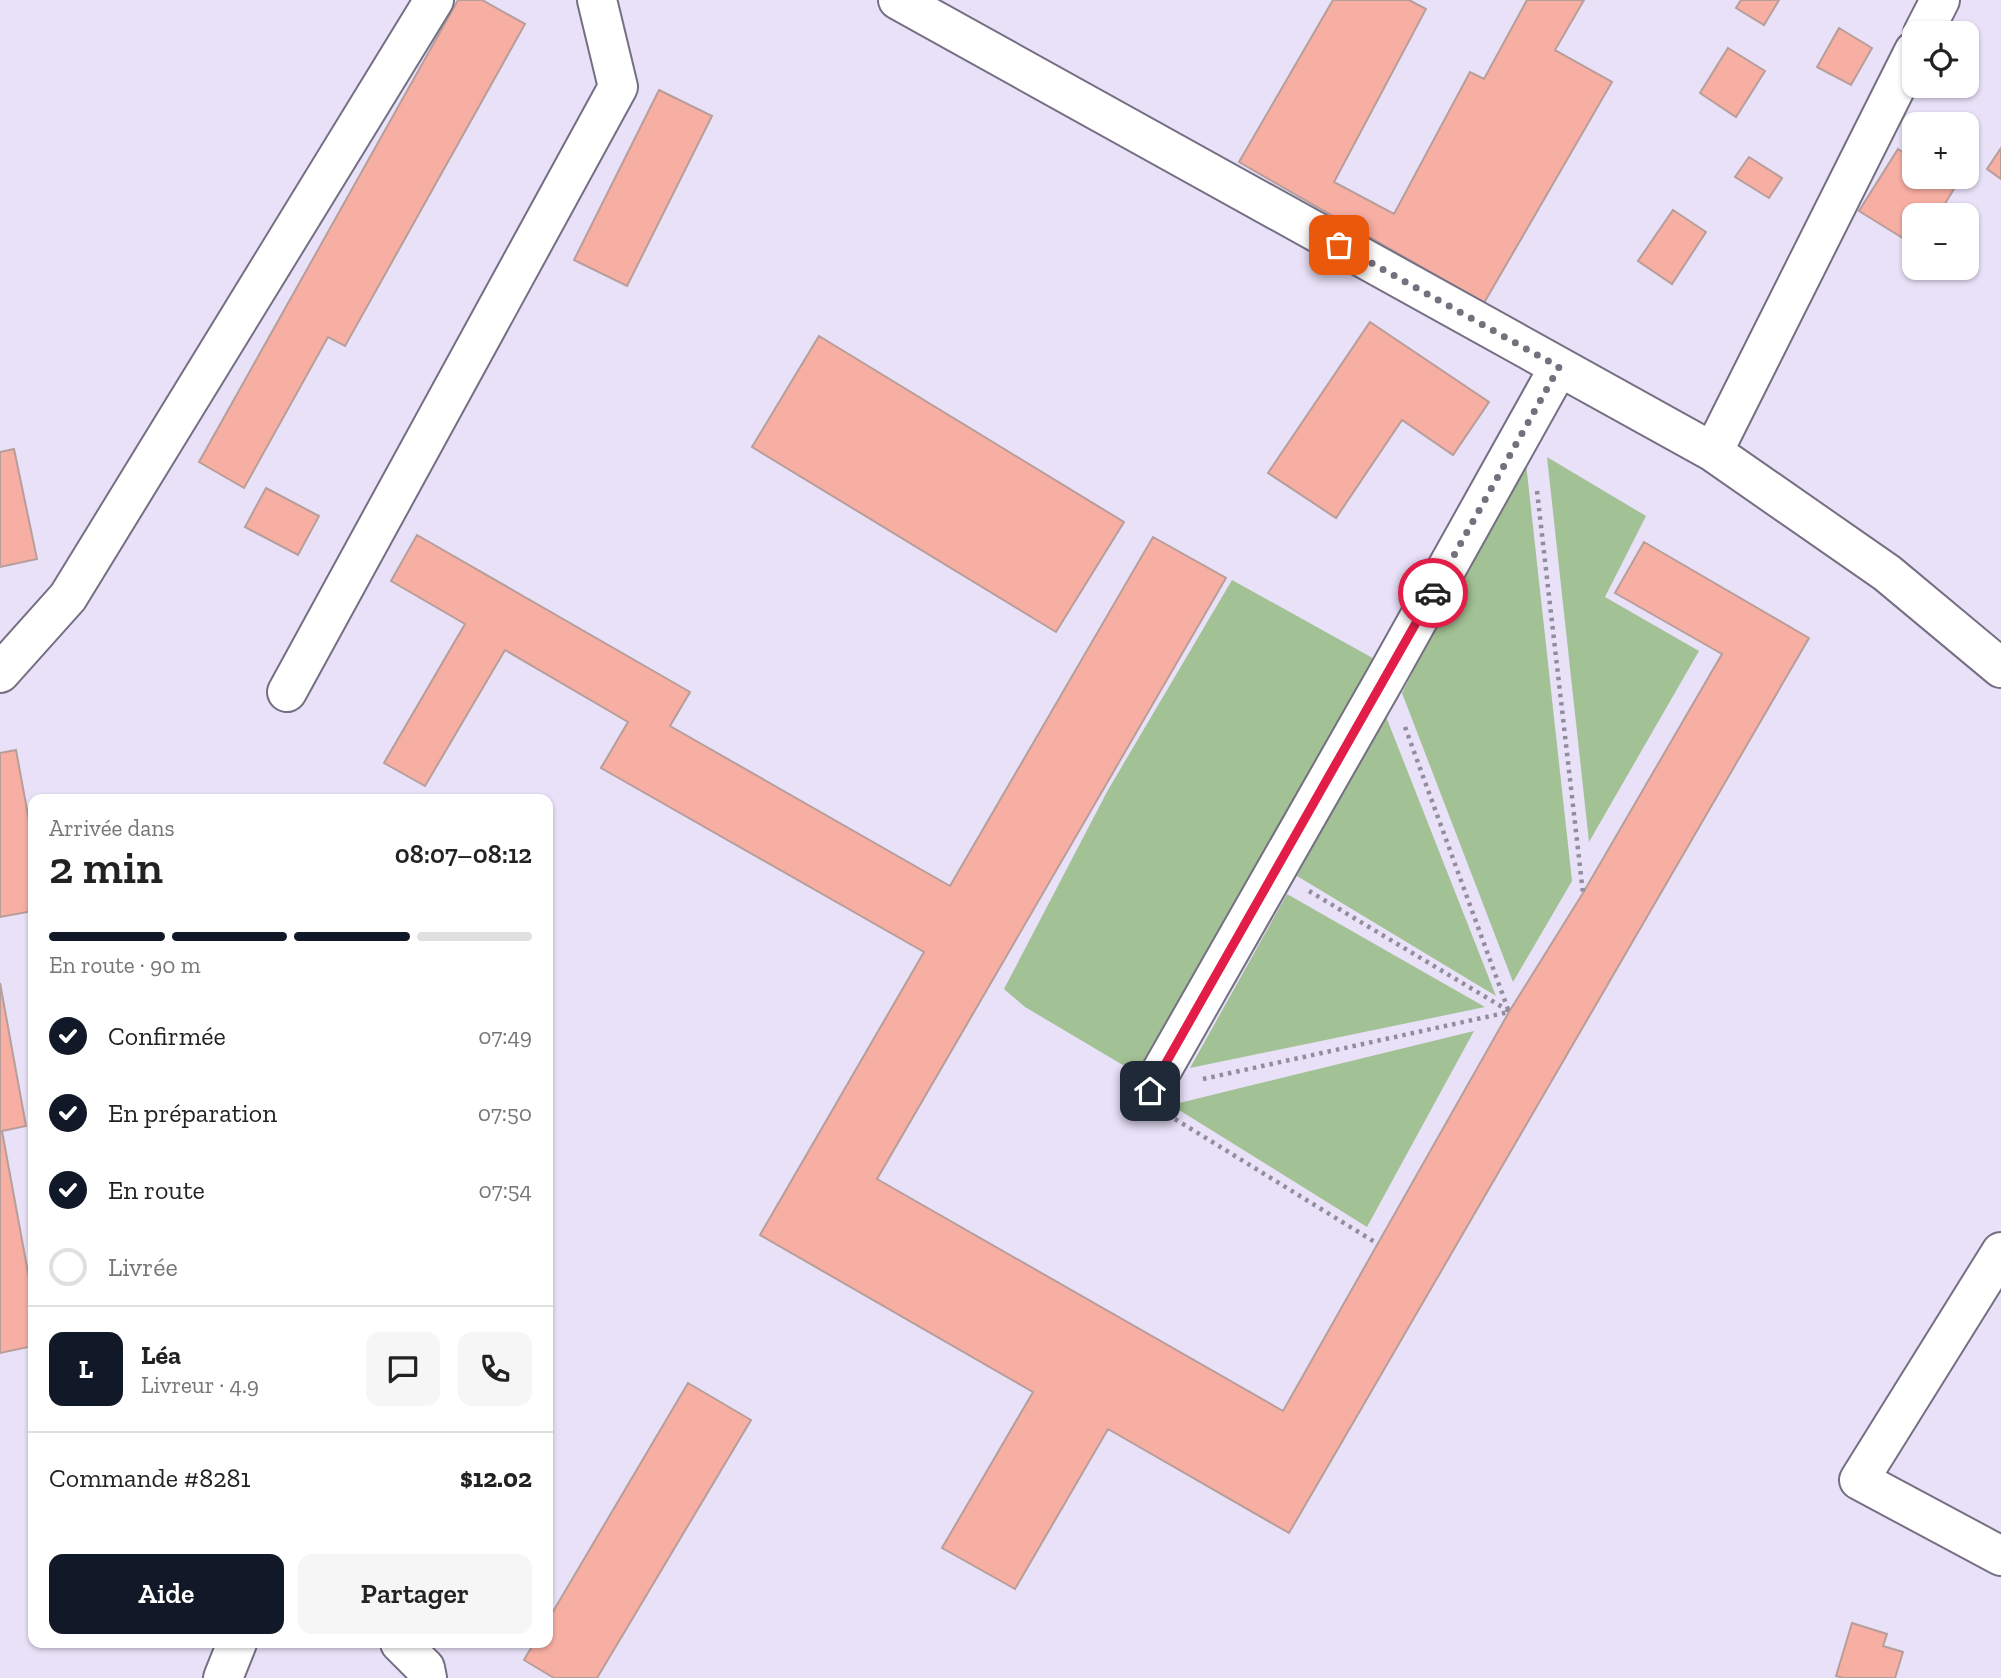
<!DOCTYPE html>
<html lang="fr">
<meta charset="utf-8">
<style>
body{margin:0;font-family:"Zilla Slab",serif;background:#f6f6f6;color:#222;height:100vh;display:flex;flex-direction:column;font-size:26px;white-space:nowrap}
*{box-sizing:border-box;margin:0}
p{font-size:23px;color:#767676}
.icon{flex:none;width:38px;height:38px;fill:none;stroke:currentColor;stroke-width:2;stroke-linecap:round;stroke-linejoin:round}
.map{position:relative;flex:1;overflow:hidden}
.side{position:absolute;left:28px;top:794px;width:525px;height:854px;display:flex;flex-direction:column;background:#fff;border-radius:14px;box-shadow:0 2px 5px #0004}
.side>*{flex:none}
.controls{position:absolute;left:1902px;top:21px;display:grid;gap:14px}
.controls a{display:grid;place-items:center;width:77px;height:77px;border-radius:14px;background:#fff;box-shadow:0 2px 5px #0004;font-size:35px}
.pin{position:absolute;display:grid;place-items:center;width:60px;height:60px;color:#fff;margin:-30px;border-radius:14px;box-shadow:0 4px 10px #0006}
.courier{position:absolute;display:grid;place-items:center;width:70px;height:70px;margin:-35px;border:5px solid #e11d48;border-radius:50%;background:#fff;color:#222;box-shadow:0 2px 9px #0007}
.summary em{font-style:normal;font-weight:600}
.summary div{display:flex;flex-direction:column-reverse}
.summary{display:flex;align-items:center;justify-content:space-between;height:119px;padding:0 21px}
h1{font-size:46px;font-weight:600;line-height:52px}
.bar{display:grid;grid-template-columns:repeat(4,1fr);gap:10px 7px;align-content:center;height:84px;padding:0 21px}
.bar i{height:9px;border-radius:5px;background:#e0e0e0}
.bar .selected{background:#111827}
.bar p{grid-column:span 4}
.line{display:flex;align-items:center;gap:18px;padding:0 21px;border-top:2px solid #e0e0e0}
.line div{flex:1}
.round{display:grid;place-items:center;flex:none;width:74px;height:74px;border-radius:14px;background:#f6f6f6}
ol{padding:0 21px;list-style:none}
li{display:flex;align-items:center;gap:21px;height:77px}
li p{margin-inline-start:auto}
li .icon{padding:7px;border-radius:50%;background:#111827;color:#fff;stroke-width:4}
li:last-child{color:#767676}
li i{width:38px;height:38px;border:4px solid #e0e0e0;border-radius:50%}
.primary-button{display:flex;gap:14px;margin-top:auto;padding:14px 21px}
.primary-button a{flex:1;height:80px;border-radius:14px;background:#111827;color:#fff;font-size:28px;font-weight:600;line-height:80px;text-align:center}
.primary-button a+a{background:#f6f6f6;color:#222}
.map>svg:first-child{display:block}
.green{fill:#a2c194}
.building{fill:#f7aea3;stroke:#b89e9a;stroke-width:2}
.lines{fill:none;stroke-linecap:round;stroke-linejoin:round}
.minor-casing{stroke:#756f83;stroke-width:42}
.path{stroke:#928d9d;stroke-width:4.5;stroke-dasharray:3.5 5;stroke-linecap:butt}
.minor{stroke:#fff;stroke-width:38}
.done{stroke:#74707e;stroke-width:7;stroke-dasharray:0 12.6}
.route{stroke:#e11d48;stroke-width:9}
</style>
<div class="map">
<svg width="2001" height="1678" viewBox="0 0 2001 1678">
<rect width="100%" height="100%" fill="#e8e1f8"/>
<path class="green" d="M1525 454 1572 881 1513 982 1402 693Z
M1547 457 1646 516 1605 597 1699 651 1589 842Z
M1232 580 1378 661 1138 1074 1025 1007 1004 989 1108 790Z
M1385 714 1496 996 1297 876Z
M1287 894 1485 1007 1190 1068Z
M1474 1031 1367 1227 1171 1105Z"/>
<path class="building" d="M458 0H482L525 24 345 346 328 337 244 488 199 462Z
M1333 0H1409L1426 9 1334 182 1394 214 1470 72 1484 79 1527 0H1584L1555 50 1612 82 1484 303 1239 162Z
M1741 0H1779L1764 25 1736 8Z
M1839 28 1872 48 1851 85 1817 67Z
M1728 48 1765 71 1736 117 1700 93Z
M659 90 712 116 627 286 574 260Z
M2001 148V179L1987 169Z
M1898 149 1914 159V177H1945L1957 184 1938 215H1914V245L1859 211Z
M1749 157 1782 178 1769 198 1735 177Z
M1673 210 1706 232 1672 284 1638 261Z
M1370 322 1489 402 1453 455 1402 420 1336 518 1268 473Z
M819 336 1124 522 1056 632 752 447Z
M14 449 37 559 0 567V452Z
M266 488 319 516 298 555 245 527Z
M417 535 690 692 670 726 950 886 1153 537 1226 578 877 1179 1283 1411 1509 1012 1583 893 1722 654 1615 593 1644 542 1809 638 1289 1533 1108 1429 1015 1589 942 1548 1033 1392 760 1235 924 952 601 768 628 722 505 650 425 786 384 763 465 624 391 581Z
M16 750 33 842V911L0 917V753Z
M0 983 26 1126 2 1131 33 1300V1346L0 1353Z
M688 1383 751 1420 597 1678H554L524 1660 534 1643H548V1620Z
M1852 1623 1887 1634 1883 1646 1903 1652 1895 1678H1844L1836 1676Z"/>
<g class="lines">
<g class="minor-casing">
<path id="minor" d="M898 0 1713 452 1887 573 2001 668
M1923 33 1940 0
M1713 452 1914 51
M0 673 68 597 434 0
M287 692 618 87 597 0
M1150 1091 1386 677 1559 367
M2001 1252 1859 1480 2001 1556
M400 1643 425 1668 427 1678
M223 1678 237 1643"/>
</g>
<path class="path" d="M1537 491 1583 893
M1405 727 1509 1012
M1309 891 1509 1011
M1203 1079 1509 1012
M1175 1119 1378 1244"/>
<use href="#minor" class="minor"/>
</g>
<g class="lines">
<path class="done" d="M1339 245 1559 367 1433 593"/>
<path class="route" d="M1150 1091 1433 593"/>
</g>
</svg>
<div class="controls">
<a><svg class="icon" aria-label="locate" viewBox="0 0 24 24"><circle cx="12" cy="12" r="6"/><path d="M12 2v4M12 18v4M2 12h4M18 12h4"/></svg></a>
<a>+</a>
<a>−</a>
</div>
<div class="pin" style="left:1339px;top:245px;background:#ea580c"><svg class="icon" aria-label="bag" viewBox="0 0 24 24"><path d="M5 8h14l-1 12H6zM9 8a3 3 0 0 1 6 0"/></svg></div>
<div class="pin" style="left:1150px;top:1091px;background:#1f2937"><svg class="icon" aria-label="home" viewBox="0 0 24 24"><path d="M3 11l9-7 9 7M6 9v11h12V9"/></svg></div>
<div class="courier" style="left:1433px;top:593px"><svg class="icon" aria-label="car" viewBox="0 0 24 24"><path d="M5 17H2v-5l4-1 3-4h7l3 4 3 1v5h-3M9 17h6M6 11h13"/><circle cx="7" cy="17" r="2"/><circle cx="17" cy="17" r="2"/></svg></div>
<section class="side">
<div class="summary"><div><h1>2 min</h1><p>Arrivée dans</p></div><em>08:07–08:12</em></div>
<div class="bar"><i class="selected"></i><i class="selected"></i><i class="selected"></i><i></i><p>En route · 90 m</p></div>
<ol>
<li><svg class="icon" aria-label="check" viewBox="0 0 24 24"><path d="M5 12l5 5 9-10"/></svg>Confirmée<p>07:49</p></li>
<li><svg class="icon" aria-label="check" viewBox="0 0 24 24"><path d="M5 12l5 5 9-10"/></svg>En préparation<p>07:50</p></li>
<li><svg class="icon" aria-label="check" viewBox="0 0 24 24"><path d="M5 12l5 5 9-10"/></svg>En route<p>07:54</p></li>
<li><i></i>Livrée</li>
</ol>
<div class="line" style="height:126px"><b class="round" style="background:#111827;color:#fff">L</b><div><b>Léa</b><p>Livreur · 4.9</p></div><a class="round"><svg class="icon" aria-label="chat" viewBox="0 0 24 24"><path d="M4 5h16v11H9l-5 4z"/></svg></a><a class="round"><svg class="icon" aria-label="phone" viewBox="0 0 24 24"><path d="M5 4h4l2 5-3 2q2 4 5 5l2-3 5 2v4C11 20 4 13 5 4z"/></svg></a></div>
<div class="line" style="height:91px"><div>Commande #8281</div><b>$12.02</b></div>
<div class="primary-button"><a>Aide</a><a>Partager</a></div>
</section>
</div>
